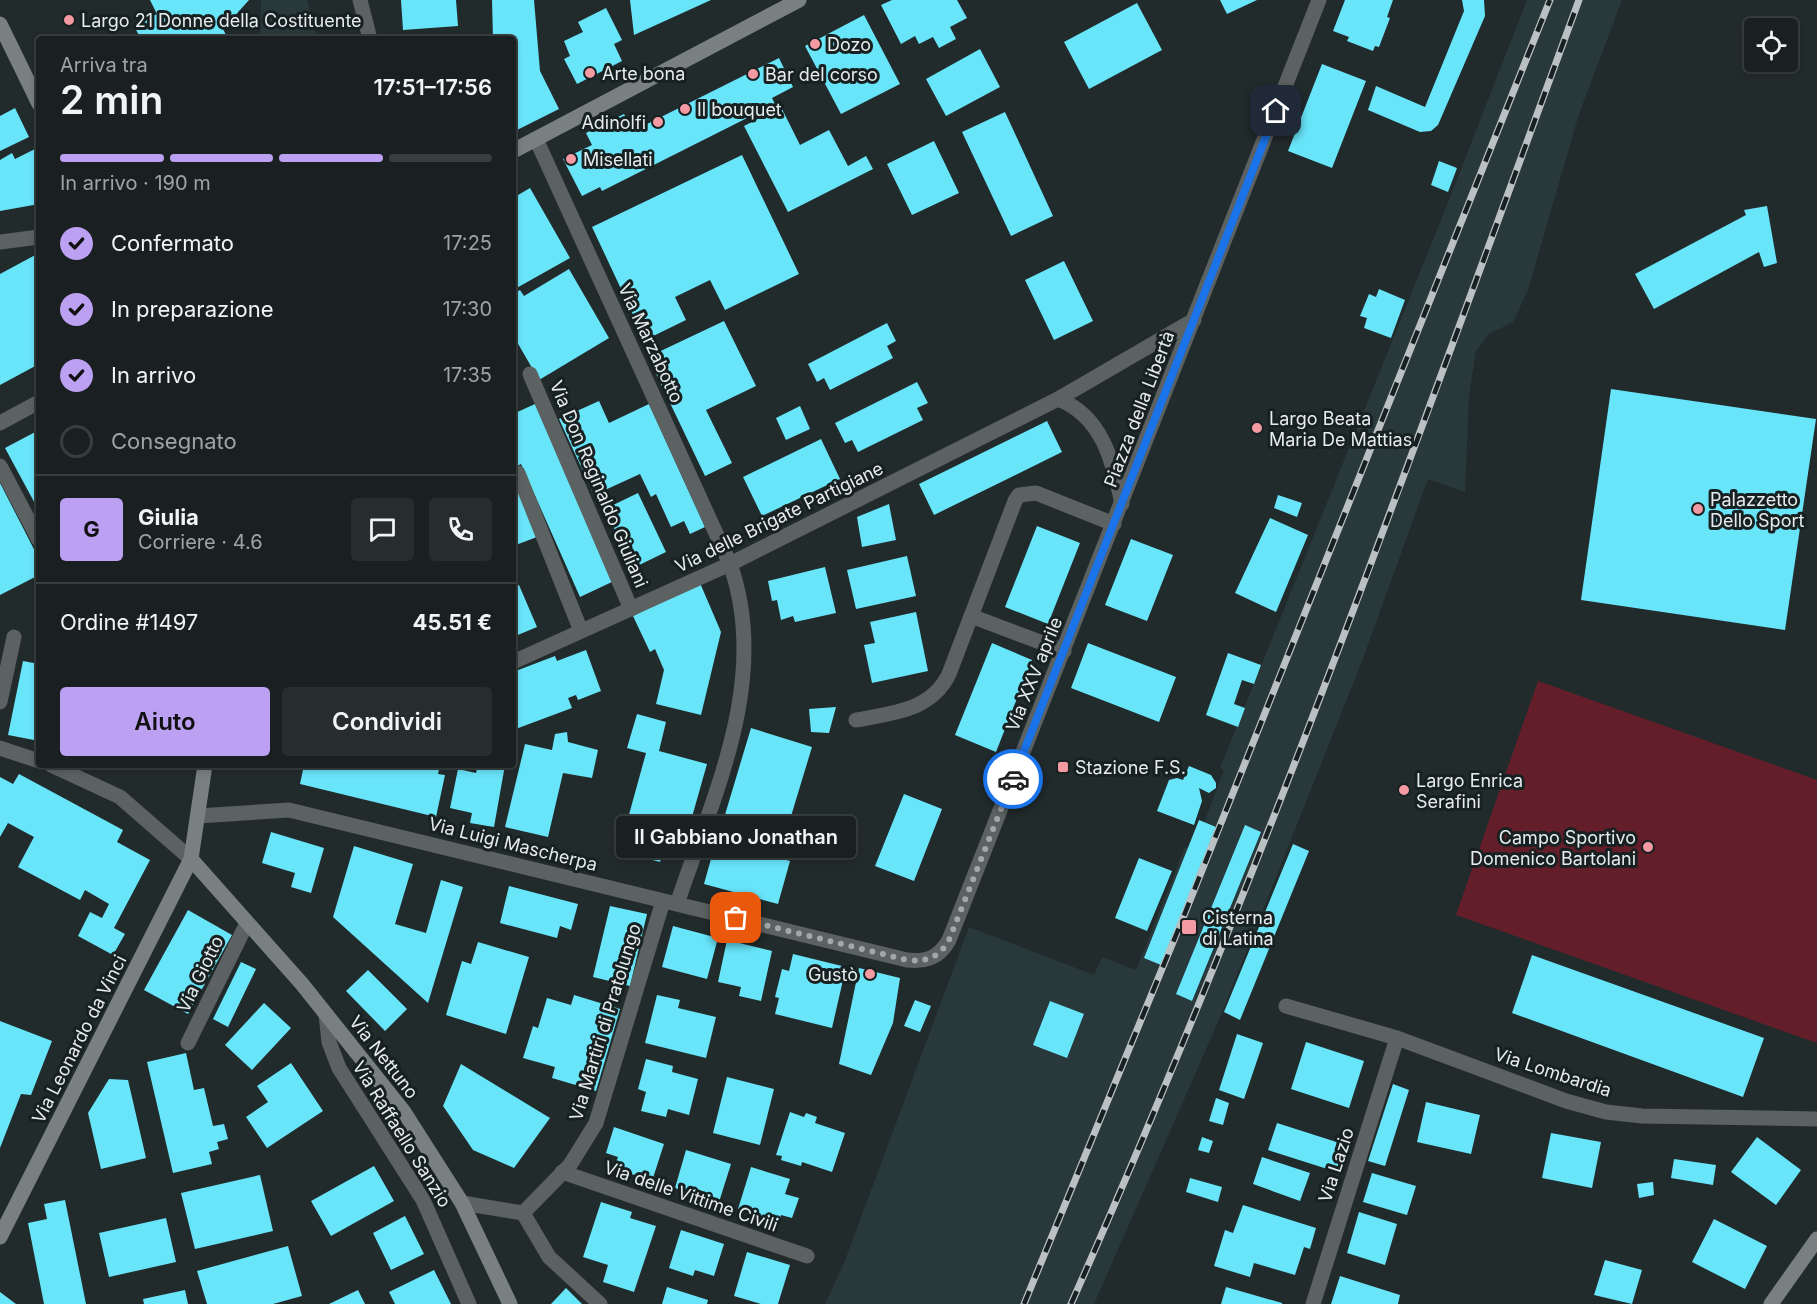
<!DOCTYPE html>
<html lang="it">
<meta charset="utf-8">
<style>
body{margin:0;font-family:Inter,sans-serif;background:#272d2e;color:#f1f3f6;height:100vh;display:flex;flex-direction:column;font-size:22px;white-space:nowrap}
*{box-sizing:border-box;margin:0}
p{font-size:20px;color:#9fa3a5}
.icon{flex:none;width:33px;height:33px;fill:none;stroke:currentColor;stroke-width:2;stroke-linecap:round;stroke-linejoin:round}
.map{position:relative;flex:1;overflow:hidden}
.sheet{position:absolute;left:36px;top:36px;width:480px;height:732px;display:flex;flex-direction:column;background:#1a2021;border-radius:6px;box-shadow:0 3px 9px #0003,0 0 0 2px #383e3f}
.sheet>*{flex:none}
.buttons{position:absolute;left:1744px;top:18px;display:grid;gap:12px}
.buttons a{display:grid;place-items:center;width:54px;height:54px;border-radius:6px;background:#1a2021;box-shadow:0 3px 9px #0003,0 0 0 2px #383e3f;font-size:30px}
.pin{position:absolute;display:grid;place-items:center;width:51px;height:51px;color:#fff;margin:-26px;border-radius:12px;box-shadow:0 3px 9px #0006}
.courier{position:absolute;display:grid;place-items:center;width:60px;height:60px;margin:-30px;border:4px solid #1a73e8;border-radius:50%;background:#fff;color:#222;box-shadow:0 2px 8px #0007}
.bubble{position:absolute;height:42px;border-radius:6px;background:#1a2021;box-shadow:0 3px 9px #0003,0 0 0 2px #383e3f;font-size:20px;font-weight:600;line-height:42px;text-align:center}
.headline em{font-style:normal;font-weight:600}
.headline div{display:flex;flex-direction:column-reverse}
.headline{display:flex;align-items:center;justify-content:space-between;height:102px;padding:0 24px}
h1{font-size:39px;font-weight:600;line-height:45px}
.bar{display:grid;grid-template-columns:repeat(4,1fr);gap:9px 6px;align-content:center;height:72px;padding:0 24px}
.bar i{height:8px;border-radius:4px;background:#383e3f}
.bar .current{background:#bca0f2}
.bar p{grid-column:span 4}
.line{display:flex;align-items:center;gap:15px;padding:0 24px;border-top:2px solid #383e3f}
.line div{flex:1}
.round{display:grid;place-items:center;flex:none;width:63px;height:63px;border-radius:6px;background:#272d2e}
ol{padding:0 24px;list-style:none}
li{display:flex;align-items:center;gap:18px;height:66px}
li p{margin-inline-start:auto}
li .icon{padding:6px;border-radius:50%;background:#bca0f2;color:#111;stroke-width:4}
li:last-child{color:#9fa3a5}
li i{width:33px;height:33px;border:3px solid #383e3f;border-radius:50%}
.button{display:flex;gap:12px;margin-top:auto;padding:12px 24px}
.button a{flex:1;height:69px;border-radius:6px;background:#bca0f2;color:#111;font-size:24px;font-weight:600;line-height:69px;text-align:center}
.button a+a{background:#272d2e;color:#f1f3f6}
.map>svg:first-child{display:block}
.built{fill:#28383b}
.green{fill:#641e2a}
.building{fill:#69e5fa}
.lines{fill:none;stroke-linecap:round;stroke-linejoin:round}
.street{stroke:#5c6161;stroke-width:15}
.secondary{stroke:#798081;stroke-width:15}
.rail-casing{stroke:#bbc1c2;stroke-width:7}
.rail{stroke:#182122;stroke-width:4.5;stroke-dasharray:14;stroke-linecap:butt}
.done{stroke:#a1a8a9;stroke-width:6;stroke-dasharray:0 10.8}
.route{stroke:#1a73e8;stroke-width:8}
.poi-dot{fill:#f49aa2;stroke:#182122;stroke-width:2}
.labels{text-anchor:middle;dominant-baseline:central;stroke-width:6;stroke-linejoin:round;paint-order:stroke}
.poi-label{font-size:18px;fill:#e6eced;stroke:#182122;text-anchor:start}
.street-label{font-size:18px;fill:#e6eced;stroke:#182122}
</style>
<div class="map">
<svg width="1817" height="1304" viewBox="0 0 1817 1304">
<rect width="100%" height="100%" fill="#222b2c"/>
<path class="built" d="M261 0H307L317 39H260Z
M1527 0H1622L1579 114 1528 290 1513 322 1489 334 1476 351 1469 395 1465 492 1428 479 1362 661 1222 1013 1094 1304H825L844 1263 969 927 1094 975 1102 957 1136 970 1185 847 1194 849 1224 770 1220 768 1445 210Z"/>
<path class="green" d="M1538 681 1817 780V1043L1456 915Z"/>
<path class="building" d="M150 0H249L223 29 228 39H141L134 26 157 14Z
M401 0H456L458 26 403 30Z
M492 0H534L540 71 559 109 513 132V39H493Z
M630 0H711L634 35Z
M892 0H957L967 18 950 27 956 39 939 48 933 37 919 44 915 36 901 44 881 5Z
M1220 0H1257L1227 14Z
M1345 0H1393L1387 17 1390 18 1379 47 1375 46 1373 51 1347 41 1349 37 1333 31Z
M1462 0H1484L1485 16 1438 125 1431 131 1420 132 1368 110 1376 86 1425 107 1464 11Z
M1137 3 1162 50 1089 89 1064 42Z
M606 8 622 40 614 44 622 61 577 84 564 59 570 56 564 41 583 32 578 22Z
M864 15 900 84 841 114 805 46Z
M980 49 1000 87 946 116 926 79Z
M779 58 793 87 772 98 775 104 602 191 600 187 582 196 563 159 592 145 586 133 624 114 633 131Z
M1322 64 1366 81 1332 168 1288 151Z
M781 107 800 145 829 130 848 166 866 156 873 169 788 212 744 126Z
M15 108 29 137 0 151V116Z
M1005 112 1053 216 1011 236 962 132Z
M934 141 959 193 912 215 887 164Z
M39 147V204L0 211V160L12 153 15 159Z
M742 155 799 274 725 310 710 280 675 297 686 320 645 340 592 227Z
M1439 161 1457 168 1448 192 1431 185Z
M530 188 570 258 513 290V198Z
M1767 206 1777 263 1764 267 1759 252 1654 309 1635 274 1746 215 1744 210Z
M39 253V364L0 385V274Z
M1064 261 1093 321 1054 340 1025 280Z
M569 269 609 338 539 380 513 335V294L520 290 524 296Z
M1379 289 1405 300 1391 338 1364 328 1367 318 1360 316 1369 294 1376 297Z
M724 321 756 386 706 410 732 463 705 476 648 357Z
M887 323 896 341 887 346 893 358 830 390 824 378 817 382 808 364Z
M917 382 928 403 917 408 923 420 858 452 852 440 845 443 835 423Z
M1611 389 1816 419 1785 630 1581 600Z
M599 401 609 423 649 404 705 527 690 534 684 521 671 527 656 494 651 497 640 474 594 495 559 419Z
M535 404 614 581 580 597 521 464 513 468V414Z
M800 406 810 429 786 440 776 418Z
M1047 421 1062 452 934 515 919 484Z
M39 430V511L5 448Z
M821 439 840 479 762 516 743 477Z
M513 475 537 537 513 546Z
M0 483 39 559V575L0 595Z
M638 493 666 552 633 568 605 509Z
M1278 495 1302 503 1297 517 1274 508Z
M889 504 896 540 862 547 857 517Z
M1270 518 1308 535 1276 612 1235 593Z
M1037 526 1080 543 1048 624 1005 607Z
M1131 539 1173 555 1147 621 1105 605Z
M907 556 916 596 856 609 847 570Z
M825 567 836 613 795 622 793 616 781 620 777 600 772 601 768 581Z
M700 583 721 632 701 715 656 704 664 670 655 649 650 652 633 616Z
M519 585 537 627 513 637V588Z
M916 612 928 671 872 683 864 645 875 643 870 622Z
M992 643 1032 660 996 752 955 735Z
M1088 643 1176 677 1159 722 1071 688Z
M586 650 601 691 578 700 576 695 568 698 572 708 513 730V672L555 656 557 661Z
M1228 653 1261 665 1254 684 1242 680 1234 704 1245 708 1238 727 1206 715Z
M23 661 39 664V741L8 735Z
M836 707 829 733 811 732 809 709Z
M637 714 666 722 659 751 707 764 690 824 673 819 660 862 619 851 646 753 627 748Z
M751 728 812 747 785 836 724 818Z
M567 732 568 742 598 750 592 778 563 773 548 837 505 827 525 744 552 750 555 734Z
M304 765H440L438 774 445 775 436 817 300 784Z
M478 765H505L494 827 470 823 472 813 450 808 458 769 476 773Z
M1189 766 1211 775 1216 783V788L1209 793 1199 788 1202 801 1194 825 1157 811 1169 780 1177 778 1183 780Z
M19 774 123 830 117 842 150 860 114 928 125 934 113 955 78 936 90 912 102 918 109 904 85 890 80 900 18 867 34 837 8 823 0 837V777L13 784Z
M904 794 942 809 914 881 875 866Z
M1199 820 1216 827 1161 965 1144 958Z
M1245 825 1261 832 1192 1001 1176 994Z
M271 832 324 848 311 893 291 887 295 873 262 863Z
M716 841 790 861 778 904 704 884Z
M1293 844 1309 851 1240 1020 1224 1012Z
M354 846 413 864 395 924 426 933 441 880 463 887 428 1003 333 917Z
M1139 858 1172 871 1147 931 1115 918Z
M509 886 578 904 571 930 560 926 557 938 500 923Z
M610 906 647 914 630 986 593 977Z
M188 910 232 935 188 1014 144 990Z
M673 926 718 938 707 979 662 967Z
M727 940 772 951 761 1001 739 996 741 987 718 982Z
M478 942 529 957 506 1034 446 1015 462 961 471 964Z
M793 954 846 967 832 1028 775 1014 779 998 775 997 782 969 789 971Z
M1532 955 1764 1038 1743 1097 1512 1013Z
M241 962 256 969 228 1027 213 1019Z
M859 968 900 978 893 1023 871 1075 839 1064Z
M368 970 407 1009 385 1031 346 991Z
M574 995 620 1009 596 1091 552 1078 555 1067 523 1058 533 1026 538 1028 547 998 571 1005Z
M657 995 680 1000 678 1008 716 1017 706 1058 645 1043Z
M915 1000 931 1006 920 1032 904 1026Z
M1050 1001 1084 1014 1067 1058 1033 1045Z
M264 1003 291 1028 252 1070 225 1045Z
M0 1021 52 1041 31 1095 21 1094 0 1148Z
M1237 1034 1263 1043 1244 1099 1219 1090Z
M1306 1042 1364 1061 1349 1108 1291 1089Z
M186 1053 194 1090 204 1088 213 1126 224 1124 228 1139 217 1142 219 1149 209 1152 212 1164 173 1173 147 1062Z
M646 1059 673 1066 672 1072 698 1079 689 1115 668 1109 666 1117 641 1111 646 1092 638 1089Z
M291 1063 323 1111 267 1148 246 1117 268 1102 257 1086Z
M461 1064 550 1118 514 1168 473 1150 443 1106Z
M727 1077 774 1089 760 1145 713 1133Z
M109 1079 128 1080 146 1158 101 1169 88 1113Z
M1393 1084 1409 1090 1385 1166 1368 1161Z
M1216 1098 1229 1103 1223 1125 1209 1121Z
M1426 1102 1480 1115 1471 1154 1417 1142Z
M790 1112 804 1117 806 1113 817 1117 815 1123 845 1133 832 1172 802 1162 801 1166 781 1160 782 1156 776 1155Z
M1277 1123 1349 1146 1340 1173 1268 1150Z
M614 1127 664 1144 652 1181 614 1168 618 1157 606 1153Z
M1551 1133 1601 1142 1592 1188 1542 1178Z
M1202 1137 1213 1141 1209 1153 1198 1150Z
M1757 1137 1801 1170 1776 1205 1731 1172Z
M686 1150 731 1164 719 1202 675 1188Z
M1262 1157 1310 1173 1300 1201 1253 1184Z
M1674 1159 1716 1165 1713 1185 1671 1178Z
M374 1166 394 1201 331 1236 311 1201Z
M751 1167 790 1179 785 1194 799 1198 792 1218 781 1215 779 1222 738 1209Z
M1372 1173 1416 1186 1407 1215 1363 1202Z
M260 1175 273 1231 195 1249 181 1193Z
M1190 1178 1222 1187 1218 1202 1186 1192Z
M1653 1182 1654 1195 1639 1198 1637 1184Z
M65 1200 86 1304H44L28 1223 47 1219 44 1204Z
M601 1202 632 1212 630 1218 656 1226 634 1292 603 1282 608 1265 583 1257Z
M1243 1205 1316 1228 1310 1249 1304 1247 1295 1275 1254 1263 1250 1277 1214 1266 1225 1230 1233 1233Z
M1359 1212 1397 1224 1385 1265 1347 1253Z
M405 1216 424 1254 391 1270 373 1233Z
M166 1218 176 1262 109 1277 99 1233Z
M1714 1219 1767 1246 1745 1289 1692 1262Z
M681 1230 724 1244 714 1276 695 1270 693 1276 669 1268Z
M288 1246 302 1296 273 1304H207L197 1271Z
M747 1252 790 1265 778 1304H761L734 1296Z
M1605 1260 1642 1270 1632 1304 1594 1295Z
M434 1270 451 1304H395L389 1292Z
M1340 1276 1400 1295 1398 1304H1331Z
M667 1287 708 1300 707 1304H662Z
M1226 1287 1282 1303V1304H1221Z
M566 1288 582 1304H551Z
M185 1290 188 1304H144L143 1299Z
M358 1290 365 1304H329Z
M0 1292 16 1304H0Z"/>
<g class="lines">
<path class="street" d="M360 0 370 39
M536 139 730 564C771 679 713 796 677 904
M0 242 39 237
M530 374 631 609
M1058 399C1102 416 1113 461 1122 504
M0 423 39 402
M0 466 39 540
M518 473 581 631
M971 616 1064 651
M513 662 730 564 1058 399 1194 320
M0 702 14 637
M856 720C892 713 931 711 949 674L1015 501 1019 495 1036 493 1114 524
M0 748 39 761
M51 765 120 797 191 859
M198 816 289 810 907 960C926 962 939 958 949 940L1319 0
M1286 1006 1397 1038 1566 1101 1606 1112 1642 1116 1817 1119
M326 1014 329 1042 339 1068 423 1200 469 1304
M188 1043 247 923
M562 1172 807 1256
M462 1203 523 1213 570 1165 596 1123 663 901
M523 1213 549 1257 600 1304
M1313 1304 1397 1038"/>
<path class="secondary" d="M0 24 39 104
M513 151 799 0
M191 859 302 984 404 1112 462 1203 510 1304
M0 1237 191 859 205 765
M1771 1304 1817 1239"/>
<g class="rail-casing">
<path id="rail" d="M1024 1304 1183 918 1550 0
M1071 1304C1261 877 1418 438 1579 0"/>
</g>
<use href="#rail" class="rail"/>
</g>
<g class="lines">
<path class="done" d="M736 918 907 960C926 962 939 958 949 940L1013 779"/>
<path class="route" d="M1013 779 1276 111"/>
</g>
<g class="poi-dot">
<circle cx="69" cy="20" r="6"/>
<circle cx="815" cy="44" r="6"/>
<circle cx="590" cy="73" r="6"/>
<circle cx="753" cy="74" r="6"/>
<circle cx="685" cy="109" r="6"/>
<circle cx="658" cy="122" r="6"/>
<circle cx="571" cy="159" r="6"/>
<circle cx="1257" cy="428" r="6"/>
<circle cx="1698" cy="509" r="6"/>
<rect x="1057" y="761" width="12" height="12" rx="3"/>
<circle cx="1404" cy="790" r="6"/>
<circle cx="1648" cy="847" r="6"/>
<rect x="1181" y="919" width="16" height="16" rx="3"/>
<circle cx="870" cy="974" r="6"/>
</g>
<g class="labels">
<g class="poi-label">
<text x="81" y="20">Largo 21 Donne della Costituente</text>
<text x="827" y="44">Dozo</text>
<text x="602" y="73">Arte bona</text>
<text x="765" y="74">Bar del corso</text>
<text x="697" y="109">Il bouquet</text>
<text x="646" y="122" text-anchor="end">Adinolfi</text>
<text x="583" y="159">Misellati</text>
<text x="1269" y="418">Largo Beata<tspan x="1269" dy="21">Maria De Mattias</tspan></text>
<text x="1710" y="499">Palazzetto<tspan x="1710" dy="21">Dello Sport</tspan></text>
<text x="1075" y="767">Stazione F.S.</text>
<text x="1416" y="780">Largo Enrica<tspan x="1416" dy="21">Serafini</tspan></text>
<text x="1636" y="837" text-anchor="end">Campo Sportivo<tspan x="1636" dy="21">Domenico Bartolani</tspan></text>
<text x="1202" y="917">Cisterna<tspan x="1202" dy="21">di Latina</tspan></text>
<text x="858" y="974" text-anchor="end">Gustò</text>
</g>
<g class="street-label">
<text transform="translate(651 343) rotate(65)">Via Marzabotto</text>
<text transform="translate(1139 409) rotate(-69)">Piazza della Libertà</text>
<text transform="translate(599 484) rotate(67)">Via Don Reginaldo Giuliani</text>
<text transform="translate(779 517) rotate(-26)">Via delle Brigate Partigiane</text>
<text transform="translate(1034 674) rotate(-68)">Via XXV aprile</text>
<text transform="translate(513 844) rotate(14)">Via Luigi Mascherpa</text>
<text transform="translate(200 974) rotate(-64)">Via Giotto</text>
<text transform="translate(605 1022) rotate(-73)">Via Martiri di Pratolungo</text>
<text transform="translate(79 1039) rotate(-63)">Via Leonardo da Vinci</text>
<text transform="translate(384 1057) rotate(52)">Via Nettuno</text>
<text transform="translate(1553 1072) rotate(18)">Via Lombardia</text>
<text transform="translate(402 1134) rotate(58)">Via Raffaello Sanzio</text>
<text transform="translate(1336 1165) rotate(-72)">Via Lazio</text>
<text transform="translate(691 1196) rotate(19)">Via delle Vittime Civili</text>
</g>
</g>
</svg>
<div class="buttons">
<a><svg class="icon" aria-label="locate" viewBox="0 0 24 24"><circle cx="12" cy="12" r="6"/><path d="M12 2v4M12 18v4M2 12h4M18 12h4"/></svg></a>
</div>
<div class="pin" style="left:736px;top:918px;background:#ea580c"><svg class="icon" aria-label="bag" viewBox="0 0 24 24"><path d="M5 8h14l-1 12H6zM9 8a3 3 0 0 1 6 0"/></svg></div>
<div class="pin" style="left:1276px;top:111px;background:#1f2937"><svg class="icon" aria-label="home" viewBox="0 0 24 24"><path d="M3 11l9-7 9 7M6 9v11h12V9"/></svg></div>
<div class="courier" style="left:1013px;top:779px"><svg class="icon" aria-label="car" viewBox="0 0 24 24"><path d="M5 17H2v-5l4-1 3-4h7l3 4 3 1v5h-3M9 17h6M6 11h13"/><circle cx="7" cy="17" r="2"/><circle cx="17" cy="17" r="2"/></svg></div>
<div class="bubble" style="left:616px;top:816px;width:240px">Il Gabbiano Jonathan</div>
<section class="sheet">
<div class="headline"><div><h1>2 min</h1><p>Arriva tra</p></div><em>17:51–17:56</em></div>
<div class="bar"><i class="current"></i><i class="current"></i><i class="current"></i><i></i><p>In arrivo · 190 m</p></div>
<ol>
<li><svg class="icon" aria-label="check" viewBox="0 0 24 24"><path d="M5 12l5 5 9-10"/></svg>Confermato<p>17:25</p></li>
<li><svg class="icon" aria-label="check" viewBox="0 0 24 24"><path d="M5 12l5 5 9-10"/></svg>In preparazione<p>17:30</p></li>
<li><svg class="icon" aria-label="check" viewBox="0 0 24 24"><path d="M5 12l5 5 9-10"/></svg>In arrivo<p>17:35</p></li>
<li><i></i>Consegnato</li>
</ol>
<div class="line" style="height:108px"><b class="round" style="background:#bca0f2;color:#111">G</b><div><b>Giulia</b><p>Corriere · 4.6</p></div><a class="round"><svg class="icon" aria-label="chat" viewBox="0 0 24 24"><path d="M4 5h16v11H9l-5 4z"/></svg></a><a class="round"><svg class="icon" aria-label="phone" viewBox="0 0 24 24"><path d="M5 4h4l2 5-3 2q2 4 5 5l2-3 5 2v4C11 20 4 13 5 4z"/></svg></a></div>
<div class="line" style="height:78px"><div>Ordine #1497</div><b>45.51 €</b></div>
<div class="button"><a>Aiuto</a><a>Condividi</a></div>
</section>
</div>
